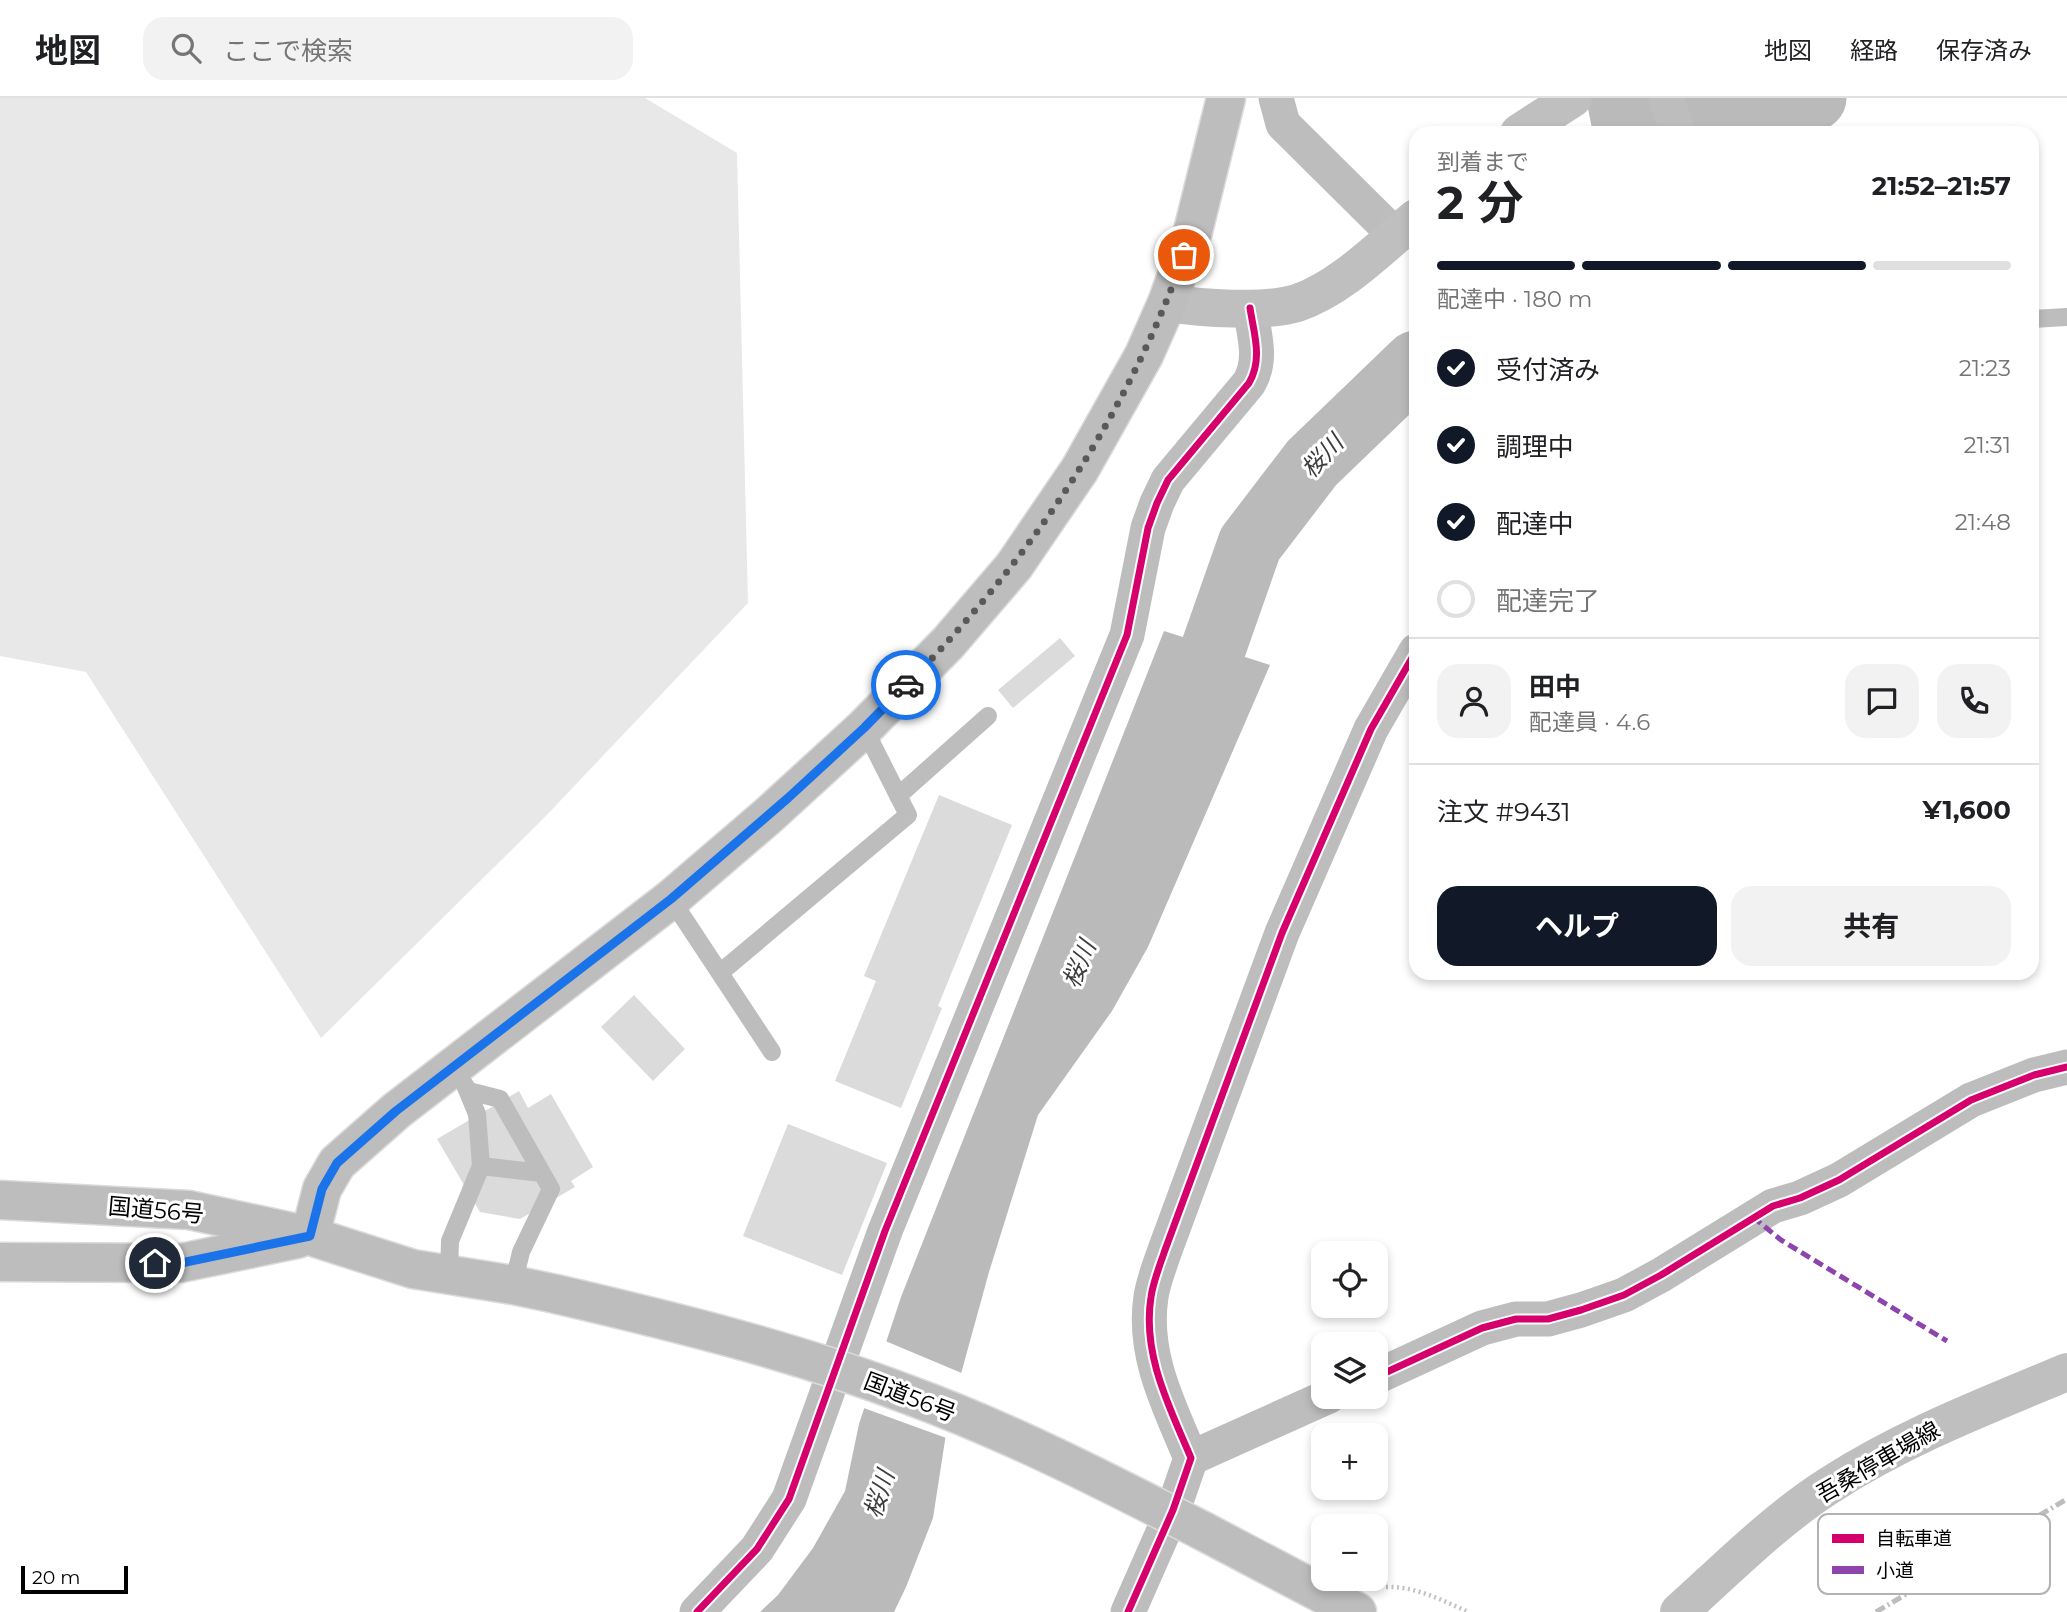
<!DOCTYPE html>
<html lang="ja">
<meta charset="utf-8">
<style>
body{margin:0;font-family:Montserrat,"Noto Sans JP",sans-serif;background:#f2f2f2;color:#202124;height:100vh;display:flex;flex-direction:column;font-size:26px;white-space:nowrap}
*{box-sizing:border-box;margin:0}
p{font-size:23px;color:#757577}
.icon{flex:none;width:38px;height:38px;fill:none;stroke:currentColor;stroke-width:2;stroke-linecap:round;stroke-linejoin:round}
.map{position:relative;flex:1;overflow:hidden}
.panel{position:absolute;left:1409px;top:28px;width:630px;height:854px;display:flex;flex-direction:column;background:#fff;border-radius:21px;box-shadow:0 4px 10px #0003}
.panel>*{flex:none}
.controls{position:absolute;left:1311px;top:1143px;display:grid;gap:14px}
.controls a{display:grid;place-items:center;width:77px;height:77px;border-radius:14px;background:#fff;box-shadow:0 4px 10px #0003;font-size:35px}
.scale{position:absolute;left:21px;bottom:18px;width:107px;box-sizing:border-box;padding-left:7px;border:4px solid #000;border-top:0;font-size:19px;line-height:24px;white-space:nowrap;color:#000;-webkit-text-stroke:5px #fff;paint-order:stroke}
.pin{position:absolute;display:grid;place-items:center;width:60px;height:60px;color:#fff;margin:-30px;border:4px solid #fff;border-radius:50%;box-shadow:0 2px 7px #0007}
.courier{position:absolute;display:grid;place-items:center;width:70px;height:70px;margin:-35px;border:5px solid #1a73e8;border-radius:50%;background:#fff;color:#222;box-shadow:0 2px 9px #0007}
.headline em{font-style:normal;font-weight:700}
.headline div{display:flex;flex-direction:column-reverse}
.headline{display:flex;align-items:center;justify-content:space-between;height:119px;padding:0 28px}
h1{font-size:46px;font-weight:700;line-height:52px}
.bar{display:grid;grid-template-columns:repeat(4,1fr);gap:10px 7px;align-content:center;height:84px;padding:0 28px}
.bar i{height:9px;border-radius:5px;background:#e0e0e0}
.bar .selected{background:#111827}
.bar p{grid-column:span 4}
.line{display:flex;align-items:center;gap:18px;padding:0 28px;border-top:2px solid #e0e0e0}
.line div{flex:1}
.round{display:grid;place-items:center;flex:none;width:74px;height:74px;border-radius:21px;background:#f2f2f2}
ol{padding:0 28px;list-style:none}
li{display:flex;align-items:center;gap:21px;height:77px}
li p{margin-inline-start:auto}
li .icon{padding:7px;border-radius:50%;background:#111827;color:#fff;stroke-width:4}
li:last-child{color:#757577}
li i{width:38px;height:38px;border:4px solid #e0e0e0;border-radius:50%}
.button{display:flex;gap:14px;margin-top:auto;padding:14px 28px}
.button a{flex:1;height:80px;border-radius:21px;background:#111827;color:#fff;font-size:28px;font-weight:700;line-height:80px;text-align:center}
.button a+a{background:#f2f2f2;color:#202124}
header{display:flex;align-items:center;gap:42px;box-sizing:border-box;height:98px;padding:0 35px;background:#fff;border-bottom:2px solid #e0e0e0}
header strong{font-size:33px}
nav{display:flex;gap:38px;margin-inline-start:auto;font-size:24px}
.search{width:490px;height:63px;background:#f2f2f2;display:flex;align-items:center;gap:18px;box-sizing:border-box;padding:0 24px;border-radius:21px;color:#757577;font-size:26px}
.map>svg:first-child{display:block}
.green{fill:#e8e8e8}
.water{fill:#bababa}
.pier{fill:#fff}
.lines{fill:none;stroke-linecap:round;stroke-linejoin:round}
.river{stroke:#bababa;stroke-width:65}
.building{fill:#dbdbdb}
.trunk-casing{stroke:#dbdbdb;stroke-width:41}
.path{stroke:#c2c2c2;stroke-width:4.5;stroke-dasharray:2 3.5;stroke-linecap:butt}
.service{stroke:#bdbdbd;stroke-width:18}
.minor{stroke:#bdbdbd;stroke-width:35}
.secondary{stroke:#bfbfbf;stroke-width:38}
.trunk{stroke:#bdbdbd;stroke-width:38}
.rail{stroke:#bdbdbd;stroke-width:5;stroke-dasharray:10 3.5 2 3.5;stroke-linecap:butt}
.trunk-bridge-casing{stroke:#dbdbdb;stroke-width:41;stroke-linecap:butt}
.trunk-bridge{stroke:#bdbdbd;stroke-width:38}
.quiet{stroke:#8e44ad;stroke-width:5;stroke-dasharray:10 5;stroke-linecap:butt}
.cycleway-casing{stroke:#fff;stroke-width:11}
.cycleway{stroke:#d6006c;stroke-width:7}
.done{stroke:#595959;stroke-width:7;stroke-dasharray:0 12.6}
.route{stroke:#1a73e8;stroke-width:9}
.labels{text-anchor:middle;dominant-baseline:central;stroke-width:6;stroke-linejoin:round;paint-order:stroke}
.street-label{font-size:23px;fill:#000;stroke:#fff}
.water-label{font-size:24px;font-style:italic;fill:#3d3d3d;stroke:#fff}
.key{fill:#fff;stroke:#b2b2b2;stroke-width:2}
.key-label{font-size:19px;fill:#000}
</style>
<header>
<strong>地図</strong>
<div class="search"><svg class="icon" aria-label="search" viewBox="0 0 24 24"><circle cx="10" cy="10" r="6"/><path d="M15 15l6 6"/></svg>ここで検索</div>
<nav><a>地図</a><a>経路</a><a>保存済み</a></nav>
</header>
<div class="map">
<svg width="2067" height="1514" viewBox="0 0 2067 1514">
<rect width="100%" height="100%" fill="#fff"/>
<path class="green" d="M0 0H645L737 55 748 505 542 722 321 940 86 574 0 558Z"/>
<path class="water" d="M1164 533 1270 567 1148 849 1112 913 1038 1017 989 1174 948 1323 933 1420 906 1489 894 1514H760L778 1497 813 1450 845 1393 859 1326 901 1199Z"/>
<path class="pier" d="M883 1242 964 1276 949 1341 861 1309Z"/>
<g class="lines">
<path class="river" d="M1619 0 1626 35
M1685 35 1719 18 1814 0
M1181 632 1198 594 1250 446 1312 365 1416 265"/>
</g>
<path class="building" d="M1060 540 1075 558 1013 610 998 592Z
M939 697 1012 727 938 908 942 910 901 1010 835 983 876 883 864 878Z
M634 897 685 951 653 983 601 929Z
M519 993 528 1010 551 996 593 1069 571 1083 575 1089 520 1121 480 1114 437 1041Z
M788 1026 887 1065 842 1177 743 1138Z"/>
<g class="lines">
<g class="trunk-casing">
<path id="trunk" d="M0 1102 189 1112 310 1138 413 1171 513 1187 556 1196
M310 1138 322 1091 337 1065 396 1013 671 801 769 717 864 630 948 545 1014 468 1080 371 1144 257 1167 205 1193 133 1226 0
M0 1164 181 1165 297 1141
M1203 1433 1357 1514"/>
</g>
<path class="path" d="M1386 1489C1415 1488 1442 1502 1468 1514"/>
<path class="service" d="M2032 221 2067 219
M898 698 988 618
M671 801 772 954
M721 874 908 717 864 630
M469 993 500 1001 551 1091 521 1154 513 1187
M481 1068 541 1075
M449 1177 450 1143 481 1068 477 1016 465 987"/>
<path class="minor" d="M1276 0 1283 26 1395 137
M1666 0 1678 35
M1376 1279 1482 1230 1516 1221H1548L1581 1212 1624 1197 1661 1177 1773 1108 1800 1100 1839 1082 1971 1002 2034 977 2067 969
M1191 1360 1329 1298
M697 1514 757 1451 789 1401 885 1133 1127 537 1148 430 1157 405 1168 382 1249 285C1263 261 1254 236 1250 210
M1128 1514 1173 1412 1191 1360C1169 1308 1142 1256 1151 1199 1153 1184 1160 1167 1165 1152L1282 835 1371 631 1416 553"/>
<path class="secondary" d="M1519 35 1573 0
M1167 205C1201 210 1264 215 1297 205 1340 191 1381 149 1416 120
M1679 1514C1727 1471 1775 1422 1830 1387 1904 1339 1986 1308 2067 1274"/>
<use href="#trunk" class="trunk"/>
<path class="rail" d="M1876 1514 2067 1401"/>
<g class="trunk-bridge-casing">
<path id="trunk-bridge" d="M556 1196C676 1224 794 1253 909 1297 1010 1334 1107 1384 1203 1433"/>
</g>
<use href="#trunk-bridge" class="trunk-bridge"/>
<path class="quiet" d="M1753 1119 1781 1142 1947 1243"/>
<g class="cycleway-casing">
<path id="cycleway" d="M1376 1279 1482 1230 1516 1221H1548L1581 1212 1624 1197 1661 1177 1773 1108 1800 1100 1839 1082 1971 1002 2034 977 2067 969
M697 1514 757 1451 789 1401 885 1133 1127 537 1148 430 1157 405 1168 382 1249 285C1263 261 1254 236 1250 210
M1128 1514 1173 1412 1191 1360C1169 1308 1142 1256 1151 1199 1153 1184 1160 1167 1165 1152L1282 835 1371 631 1416 553"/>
</g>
<use href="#cycleway" class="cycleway"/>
</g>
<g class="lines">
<path class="done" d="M906 587C1028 465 1126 320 1184 157"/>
<path class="route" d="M155 1165H181L310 1138 322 1091 337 1065 396 1013 671 801 788 700 864 630 906 587"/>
</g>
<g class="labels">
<g class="street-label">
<text transform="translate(156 1112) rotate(5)">国道56号</text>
<text transform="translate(910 1299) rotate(21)">国道56号</text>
<text transform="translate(1878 1364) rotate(-30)">吾桑停車場線</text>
</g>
<g class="water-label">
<text transform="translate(1322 358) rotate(-47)">桜川</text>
<text transform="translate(1079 866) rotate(-67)">桜川</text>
<text transform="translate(879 1396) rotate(-72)">桜川</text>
</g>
</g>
<rect x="1818" y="1416" width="232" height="80" rx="10" class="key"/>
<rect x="1832" y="1436" width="32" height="9" fill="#d6006c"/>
<rect x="1832" y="1468" width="32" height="8" fill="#8e44ad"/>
<g class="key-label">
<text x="1876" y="1447">自転車道</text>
<text x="1876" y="1479">小道</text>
</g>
</svg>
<div class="controls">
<a><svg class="icon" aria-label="locate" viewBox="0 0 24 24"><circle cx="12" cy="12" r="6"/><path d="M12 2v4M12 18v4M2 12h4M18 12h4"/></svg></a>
<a><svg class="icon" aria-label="layers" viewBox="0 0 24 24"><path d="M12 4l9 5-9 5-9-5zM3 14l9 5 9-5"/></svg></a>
<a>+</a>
<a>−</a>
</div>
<div class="scale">20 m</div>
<div class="pin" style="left:1184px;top:157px;background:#ea580c"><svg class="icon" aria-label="bag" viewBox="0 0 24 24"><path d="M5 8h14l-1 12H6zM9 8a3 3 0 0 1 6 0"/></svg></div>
<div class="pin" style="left:155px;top:1165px;background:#1f2937"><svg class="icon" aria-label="home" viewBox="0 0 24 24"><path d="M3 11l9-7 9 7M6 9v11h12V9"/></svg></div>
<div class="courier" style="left:906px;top:587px"><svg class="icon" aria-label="car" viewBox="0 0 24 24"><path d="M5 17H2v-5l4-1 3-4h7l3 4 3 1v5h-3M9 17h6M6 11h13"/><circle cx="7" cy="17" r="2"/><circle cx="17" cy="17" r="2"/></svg></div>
<section class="panel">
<div class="headline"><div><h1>2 分</h1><p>到着まで</p></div><em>21:52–21:57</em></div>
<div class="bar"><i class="selected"></i><i class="selected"></i><i class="selected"></i><i></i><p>配達中 · 180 m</p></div>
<ol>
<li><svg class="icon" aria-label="check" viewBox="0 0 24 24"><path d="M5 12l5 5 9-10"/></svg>受付済み<p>21:23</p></li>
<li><svg class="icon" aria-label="check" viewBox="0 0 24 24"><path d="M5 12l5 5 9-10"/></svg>調理中<p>21:31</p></li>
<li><svg class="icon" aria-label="check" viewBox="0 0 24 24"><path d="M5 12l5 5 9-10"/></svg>配達中<p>21:48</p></li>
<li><i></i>配達完了</li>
</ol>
<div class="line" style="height:126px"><a class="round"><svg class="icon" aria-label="person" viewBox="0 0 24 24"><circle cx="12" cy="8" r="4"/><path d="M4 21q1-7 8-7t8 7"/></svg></a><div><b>田中</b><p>配達員 · 4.6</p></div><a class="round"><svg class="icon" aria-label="chat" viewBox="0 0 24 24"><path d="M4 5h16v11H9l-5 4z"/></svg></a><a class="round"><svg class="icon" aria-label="phone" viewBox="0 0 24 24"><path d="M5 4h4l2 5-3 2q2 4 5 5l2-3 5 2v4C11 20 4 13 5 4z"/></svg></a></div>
<div class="line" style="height:91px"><div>注文 #9431</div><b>¥1,600</b></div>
<div class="button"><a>ヘルプ</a><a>共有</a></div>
</section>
</div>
